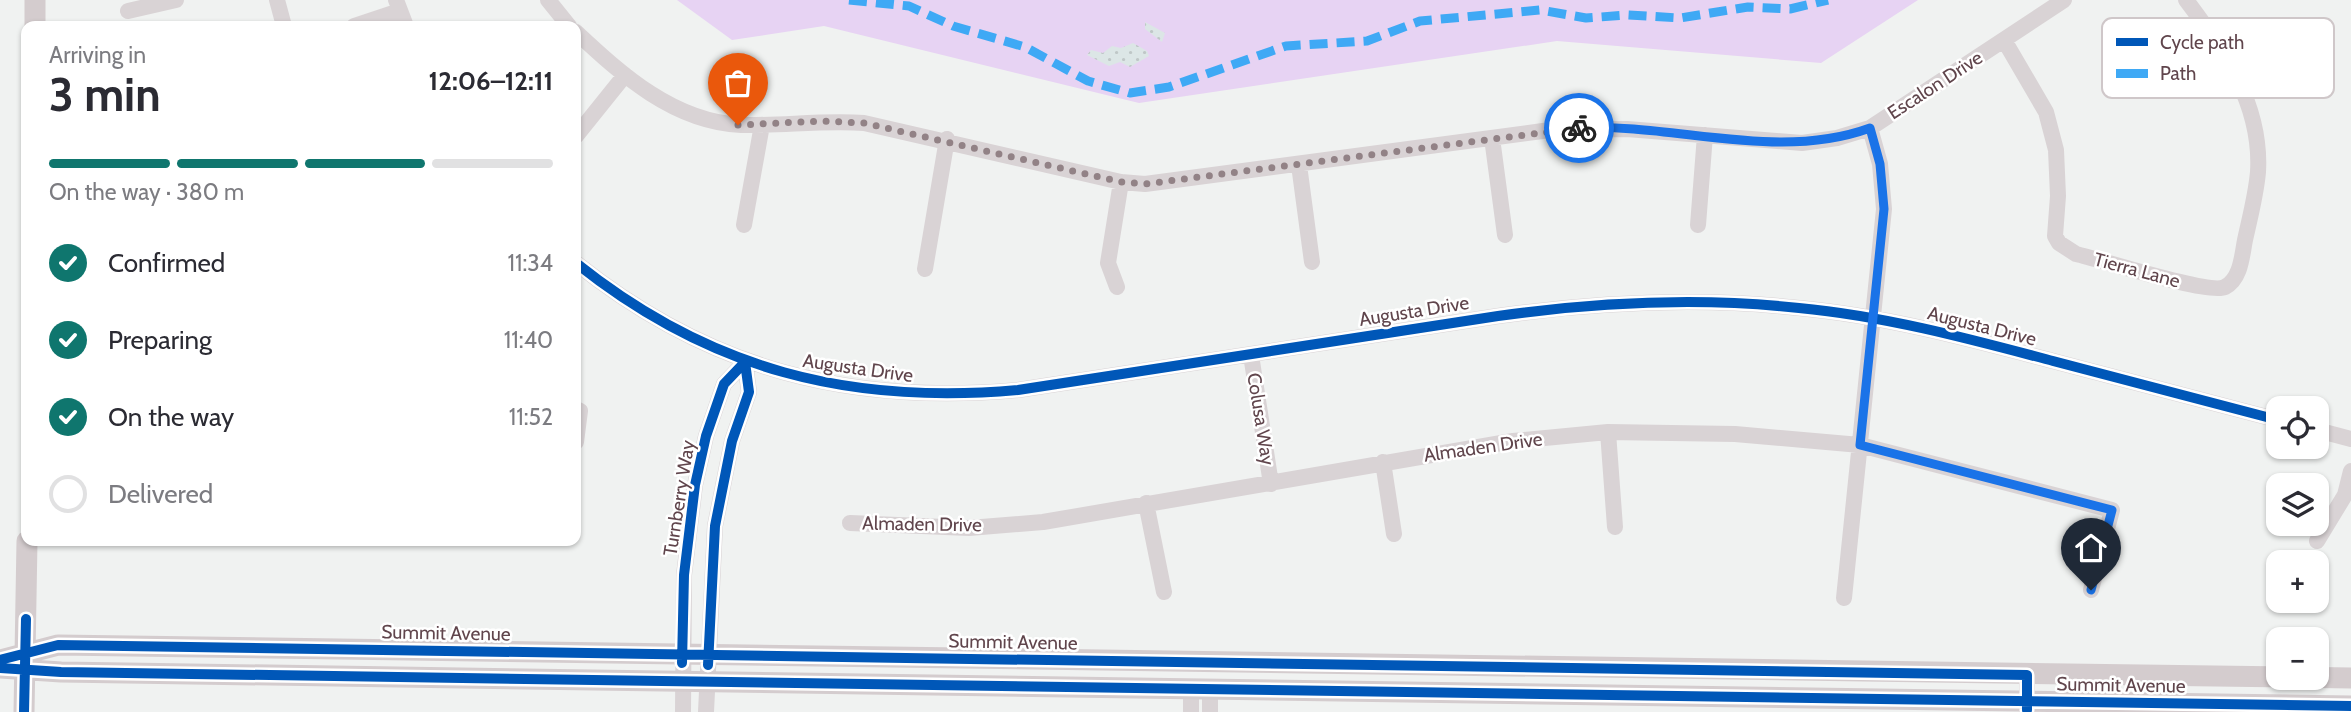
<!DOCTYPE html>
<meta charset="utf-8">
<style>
body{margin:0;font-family:Cabin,sans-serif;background:#f2f2f3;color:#2b2b33;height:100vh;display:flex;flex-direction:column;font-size:26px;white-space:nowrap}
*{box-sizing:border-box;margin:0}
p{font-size:23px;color:#7c7c81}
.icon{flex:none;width:38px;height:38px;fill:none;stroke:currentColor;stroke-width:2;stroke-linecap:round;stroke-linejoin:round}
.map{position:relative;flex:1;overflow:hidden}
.details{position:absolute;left:21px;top:21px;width:560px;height:525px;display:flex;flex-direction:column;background:#fff;border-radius:14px;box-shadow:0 2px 5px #0004}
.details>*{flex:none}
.buttons{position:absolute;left:2266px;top:396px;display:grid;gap:14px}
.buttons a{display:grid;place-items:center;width:63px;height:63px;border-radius:14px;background:#fff;box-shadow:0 2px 5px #0004;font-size:35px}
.pin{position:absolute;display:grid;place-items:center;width:60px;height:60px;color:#fff;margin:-72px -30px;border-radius:50% 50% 50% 0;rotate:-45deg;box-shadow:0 0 7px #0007}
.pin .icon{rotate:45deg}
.courier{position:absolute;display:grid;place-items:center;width:70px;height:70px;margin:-35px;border:5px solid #1a73e8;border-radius:50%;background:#fff;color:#222;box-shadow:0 2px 9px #0007}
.overview em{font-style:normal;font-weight:700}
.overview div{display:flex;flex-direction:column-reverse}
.overview{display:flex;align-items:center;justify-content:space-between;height:119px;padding:0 28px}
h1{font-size:46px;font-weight:700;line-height:52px}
.bar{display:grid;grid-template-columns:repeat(4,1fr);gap:10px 7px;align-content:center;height:84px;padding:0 28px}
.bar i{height:9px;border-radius:5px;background:#e1e1e2}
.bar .selected{background:#0f766e}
.bar p{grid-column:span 4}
ol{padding:0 28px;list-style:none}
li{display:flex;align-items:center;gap:21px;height:77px}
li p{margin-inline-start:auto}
li .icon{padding:7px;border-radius:50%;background:#0f766e;color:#fff;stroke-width:4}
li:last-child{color:#7c7c81}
li i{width:38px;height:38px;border:4px solid #e1e1e2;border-radius:50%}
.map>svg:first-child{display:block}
.green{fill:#e7d3f3}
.sand{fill:url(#sand-dots)}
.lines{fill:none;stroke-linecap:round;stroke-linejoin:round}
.minor{stroke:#d9d3d5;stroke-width:16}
.major{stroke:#d4ccce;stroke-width:21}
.quiet{stroke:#3fa9f5;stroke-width:9;stroke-dasharray:18 9;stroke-linecap:butt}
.cycleway-casing{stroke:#fff;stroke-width:15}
.cycleway{stroke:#0057b8;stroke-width:10}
.done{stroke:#928286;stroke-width:7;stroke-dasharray:0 12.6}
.route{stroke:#1a73e8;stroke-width:9}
.labels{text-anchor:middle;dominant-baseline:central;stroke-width:5;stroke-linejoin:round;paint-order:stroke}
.street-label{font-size:19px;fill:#60454c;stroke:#fff}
.key{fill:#fff;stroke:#cfc7c9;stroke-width:2}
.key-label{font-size:19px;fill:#60454c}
</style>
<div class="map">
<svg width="2351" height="712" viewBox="0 0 2351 712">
<defs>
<pattern id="sand-dots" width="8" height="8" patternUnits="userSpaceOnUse" patternTransform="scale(1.75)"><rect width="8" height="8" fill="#dce6e6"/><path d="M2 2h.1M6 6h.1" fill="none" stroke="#bfc7c7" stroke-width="1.8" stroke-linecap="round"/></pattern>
</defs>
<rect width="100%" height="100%" fill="#f0f2f1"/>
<path class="green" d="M677 0H1918L1821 63 1557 41 1139 103 824 26 732 40Z"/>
<path class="sand" d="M1145 22 1165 33 1162 42 1145 29Z
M1133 43 1147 51 1149 56 1130 67 1120 62 1109 66 1087 55 1091 50 1103 53 1112 46 1121 48Z"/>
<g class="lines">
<path class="minor" d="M277 0 284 26
M396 0 406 26
M548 0 569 26
M128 11 176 0
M354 26 399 11
M576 32C622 75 674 122 741 125 782 126 823 120 864 123L1121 182 1145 184 1550 130 1627 129 1802 143 1837 138 1870 128 2064 0
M2004 40 2046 112 2056 150 2058 196 2055 236 2059 243 2076 254C2102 260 2209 295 2225 287 2241 279 2242 255 2245 240 2250 217 2256 195 2258 172 2262 105 2224 50 2186 0
M576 136 625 75
M1492 138 1505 235
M1299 165 1312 262
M744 225 762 125
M1698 225 1705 135
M576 263C710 370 849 405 1018 390L1498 316C1599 302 1699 297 1799 308 1885 316 1970 339 2053 361 2128 381 2203 401 2278 420
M925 269 947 139
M1117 287 1108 263 1121 182
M1251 355 1271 484
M576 409 580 411 576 442
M2317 430 2351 439
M1608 432 1615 527
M1383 462 1394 534
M1146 503 1164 592
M850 523 969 528 1043 522 1513 441 1608 432 1735 434 1860 445 2112 510 2091 590
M2317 541 2345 495 2351 471
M1844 598 1884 209 1880 164 1870 128
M1210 689V712
M683 712 684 575 695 485 706 436 724 384 745 362
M706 712 715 526 732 441 749 392 745 362
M1191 712V689
M2027 712V675"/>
<path class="major" d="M35 26V0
M0 660 58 645 2351 678
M0 668 61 672 2351 706
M24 712 27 541"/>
<path class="quiet" d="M849 0 909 6 953 26 1025 47 1088 81 1130 93 1169 87 1286 46 1367 41 1420 21 1540 10 1586 18 1628 15 1680 18 1748 7 1790 9 1828 0"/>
<g class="cycleway-casing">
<path id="cycleway" d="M576 263C710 370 849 405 1018 390L1498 316C1599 302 1699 297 1799 308 1885 316 1970 339 2053 361 2128 381 2203 401 2278 420
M0 660 58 645 2027 675V710
M682 663 684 575 695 485 706 436 724 384 745 362
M708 665 715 526 732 441 749 392 745 362
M0 668 61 672 2351 706
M24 712 26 619"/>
</g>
<use href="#cycleway" class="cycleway"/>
</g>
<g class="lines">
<path class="done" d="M738 125 822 121 864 123 1121 182 1145 184 1579 128"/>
<path class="route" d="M1579 128C1675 123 1777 162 1870 128L1880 164 1884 209 1860 445 2112 510 2091 590"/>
</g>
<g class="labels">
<g class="street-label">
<text transform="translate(1935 85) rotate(-33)">Escalon Drive</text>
<text transform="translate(2137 270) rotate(15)">Tierra Lane</text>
<text transform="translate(1414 311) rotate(-9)">Augusta Drive</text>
<text transform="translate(1982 326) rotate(14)">Augusta Drive</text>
<text transform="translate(858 368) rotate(8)">Augusta Drive</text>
<text transform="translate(1261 419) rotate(81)">Colusa Way</text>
<text transform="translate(1483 447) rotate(-8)">Almaden Drive</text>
<text transform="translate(679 498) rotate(-81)">Turnberry Way</text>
<text transform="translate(922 524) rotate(1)">Almaden Drive</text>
<text transform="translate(446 633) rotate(1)">Summit Avenue</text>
<text transform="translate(1013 642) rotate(1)">Summit Avenue</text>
<text transform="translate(2121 685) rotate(1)">Summit Avenue</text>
</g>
</g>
<rect x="2102" y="18" width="232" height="80" rx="10" class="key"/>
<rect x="2116" y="38" width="32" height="8" fill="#0057b8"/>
<rect x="2116" y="69" width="32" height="9" fill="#3fa9f5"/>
<g class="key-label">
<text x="2160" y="49">Cycle path</text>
<text x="2160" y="80">Path</text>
</g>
</svg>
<div class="buttons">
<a><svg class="icon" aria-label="locate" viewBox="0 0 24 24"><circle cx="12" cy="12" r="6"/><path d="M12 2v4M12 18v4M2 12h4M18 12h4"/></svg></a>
<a><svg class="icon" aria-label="layers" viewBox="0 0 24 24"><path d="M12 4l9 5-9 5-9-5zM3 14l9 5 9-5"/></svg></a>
<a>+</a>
<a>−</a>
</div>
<div class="pin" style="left:738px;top:125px;background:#ea580c"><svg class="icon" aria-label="bag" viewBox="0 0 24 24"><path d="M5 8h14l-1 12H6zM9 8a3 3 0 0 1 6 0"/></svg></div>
<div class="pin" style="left:2091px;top:590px;background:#1f2937"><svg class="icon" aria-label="home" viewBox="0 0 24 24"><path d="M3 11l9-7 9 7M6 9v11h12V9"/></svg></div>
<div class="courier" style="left:1579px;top:128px"><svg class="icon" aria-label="bike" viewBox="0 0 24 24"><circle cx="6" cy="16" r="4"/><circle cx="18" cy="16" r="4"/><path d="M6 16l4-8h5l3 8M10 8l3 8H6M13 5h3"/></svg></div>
<section class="details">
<div class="overview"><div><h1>3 min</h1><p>Arriving in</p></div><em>12:06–12:11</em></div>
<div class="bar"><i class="selected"></i><i class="selected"></i><i class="selected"></i><i></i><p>On the way · 380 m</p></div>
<ol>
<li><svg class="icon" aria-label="check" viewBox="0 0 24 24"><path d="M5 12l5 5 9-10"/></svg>Confirmed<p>11:34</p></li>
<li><svg class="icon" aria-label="check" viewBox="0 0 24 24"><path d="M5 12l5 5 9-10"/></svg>Preparing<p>11:40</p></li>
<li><svg class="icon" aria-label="check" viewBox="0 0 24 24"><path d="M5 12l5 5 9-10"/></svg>On the way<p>11:52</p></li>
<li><i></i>Delivered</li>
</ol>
</section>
</div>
